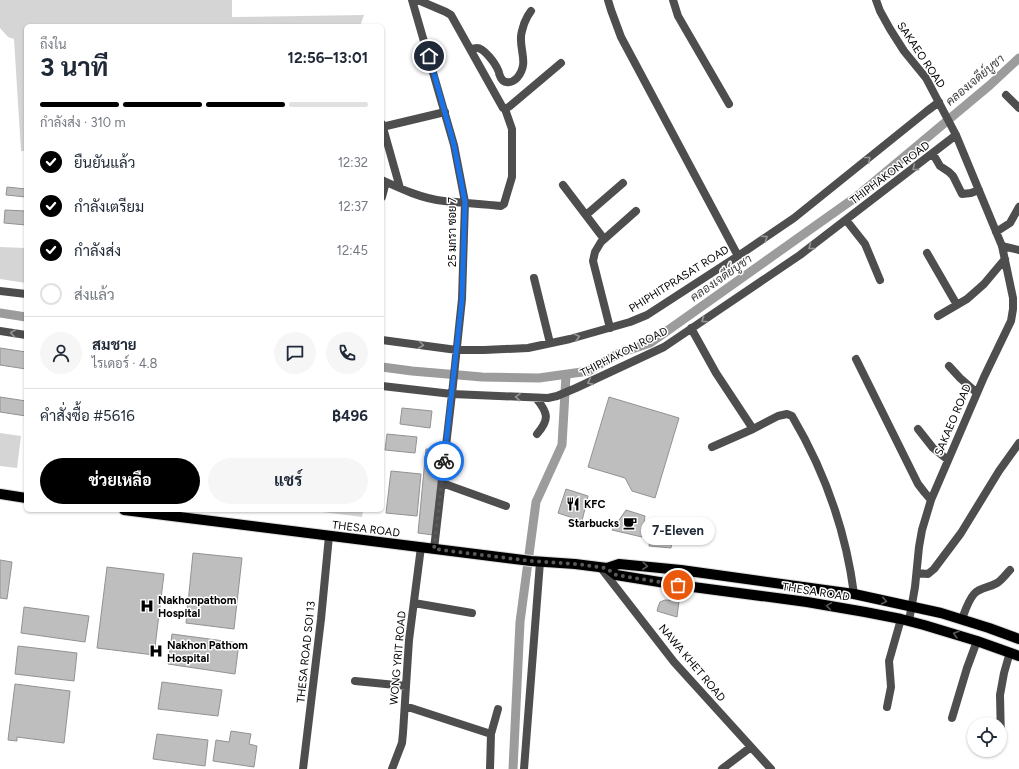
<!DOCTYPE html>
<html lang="th">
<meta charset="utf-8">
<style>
body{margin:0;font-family:Figtree,Sarabun,sans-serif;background:#f6f6f7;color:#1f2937;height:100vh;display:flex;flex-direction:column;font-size:15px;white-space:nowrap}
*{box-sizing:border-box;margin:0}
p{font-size:13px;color:#747a83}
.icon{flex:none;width:22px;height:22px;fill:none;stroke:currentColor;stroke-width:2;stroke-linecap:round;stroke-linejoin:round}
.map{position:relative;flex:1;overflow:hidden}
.sheet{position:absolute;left:24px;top:24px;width:360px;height:488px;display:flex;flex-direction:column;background:#fff;border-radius:6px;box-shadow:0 1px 3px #0004}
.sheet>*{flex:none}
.tools{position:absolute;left:967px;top:717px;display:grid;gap:8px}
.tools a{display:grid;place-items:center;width:40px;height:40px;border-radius:50%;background:#fff;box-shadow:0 1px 3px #0004;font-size:20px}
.pin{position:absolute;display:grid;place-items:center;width:34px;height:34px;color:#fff;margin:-17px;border:2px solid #fff;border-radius:50%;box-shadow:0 1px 4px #0007}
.courier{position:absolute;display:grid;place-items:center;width:40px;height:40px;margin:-20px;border:3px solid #1a73e8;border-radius:50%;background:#fff;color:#222;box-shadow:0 1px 5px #0007}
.bubble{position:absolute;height:28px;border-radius:14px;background:#fff;box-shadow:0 1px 3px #0004;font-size:13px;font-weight:700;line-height:28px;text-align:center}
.overview em{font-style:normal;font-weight:700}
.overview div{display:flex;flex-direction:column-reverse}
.overview{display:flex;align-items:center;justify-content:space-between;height:68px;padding:0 16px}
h1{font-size:26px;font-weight:700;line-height:30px}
.bar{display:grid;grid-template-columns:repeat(4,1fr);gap:6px 4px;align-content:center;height:48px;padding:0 16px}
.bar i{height:5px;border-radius:3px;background:#e0e1e3}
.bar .current{background:#000}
.bar p{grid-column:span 4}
.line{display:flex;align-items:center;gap:10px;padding:0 16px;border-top:1px solid #e0e1e3}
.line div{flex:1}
.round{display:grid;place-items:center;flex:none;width:42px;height:42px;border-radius:21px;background:#f6f6f7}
ol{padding:0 16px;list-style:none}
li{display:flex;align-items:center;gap:12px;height:44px}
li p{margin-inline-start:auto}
li .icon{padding:4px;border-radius:50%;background:#000;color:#fff;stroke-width:4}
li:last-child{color:#747a83}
li i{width:22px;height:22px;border:2px solid #e0e1e3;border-radius:50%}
.button{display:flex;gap:8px;margin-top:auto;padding:8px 16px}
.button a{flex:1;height:46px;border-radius:24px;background:#000;color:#fff;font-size:16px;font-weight:700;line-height:46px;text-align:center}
.button a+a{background:#f6f6f7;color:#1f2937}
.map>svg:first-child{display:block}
.green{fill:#d5d5d5}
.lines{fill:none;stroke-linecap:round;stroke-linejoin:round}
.canal{stroke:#9c9c9c;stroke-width:9}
.building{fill:#bebebe;stroke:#929292}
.primary-casing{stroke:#dbdbdb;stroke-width:12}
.street{stroke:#4e4e4e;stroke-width:8}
.primary{stroke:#000;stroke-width:10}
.oneway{stroke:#959595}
.oneway2{stroke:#595959}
.done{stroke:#595959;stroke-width:4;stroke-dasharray:0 7.2}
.route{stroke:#1a73e8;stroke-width:5}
.labels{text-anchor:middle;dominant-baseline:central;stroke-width:3;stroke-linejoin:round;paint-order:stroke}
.street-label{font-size:11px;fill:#000;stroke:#fff}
.poi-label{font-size:11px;font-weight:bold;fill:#000;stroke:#fff;text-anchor:start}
.water-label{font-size:12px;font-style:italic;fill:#3d3d3d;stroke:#fff}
</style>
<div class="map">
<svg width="1019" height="769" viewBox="0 0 1019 769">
<rect width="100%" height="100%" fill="#fff"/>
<path class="green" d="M0 0H232V17L364 15 360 26H26V151H21L14 39 8 37 0 28Z
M0 247 26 248V283L0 279Z
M0 433 21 436 17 468 0 466Z
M307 510H363L362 517Z"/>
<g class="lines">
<path class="canal" d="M0 313 26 317
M382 367 412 371 482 377 539 378 589 371 617 354 650 343 856 197 990 85 1019 58
M513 769 520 622 536 502 562 445 566 375"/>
</g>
<path class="building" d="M7 187 26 189V197L6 195Z
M5 210 26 211V225L4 223Z
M0 348 26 352V369L0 365Z
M0 397 26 401V416L0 412Z
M609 397 679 418 655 498 632 491 625 478 588 467Z
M402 408 432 411 430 428 400 424Z
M387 434 417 437 415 453 385 450Z
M426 449 441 450 433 535 418 533Z
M391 471 421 474 417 516 386 513Z
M566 489 588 496 582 521 558 513Z
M626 510 645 516 642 537 612 530Z
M653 521 675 523 671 548 649 546Z
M193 553 242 558 234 629 186 623Z
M0 560 12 562 7 599 0 598Z
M107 567 164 574 154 655 97 648Z
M665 600 679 601 677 617 657 611 658 607 660 602Z
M24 607 89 616 85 642 21 633Z
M172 634 239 643 235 674 168 664Z
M18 646 77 653 74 681 15 674Z
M162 682 222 690 218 716 158 709Z
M15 684 70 691 64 743 17 737V741L8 740Z
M231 731 251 734 249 744 257 746 254 767 213 761 216 740 229 742Z
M157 734 208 740 205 766 153 759Z"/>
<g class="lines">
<g class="primary-casing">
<path id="primary" d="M0 494 26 498
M124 510 531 561 575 564 607 568 619 564 681 570 854 594 941 613 989 628 1019 639
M607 568 616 575 678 585 807 602 865 612 901 619 924 625 977 641 1019 656"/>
</g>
<path class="street" d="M412 0 454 145 465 202 462 299 452 394 434 549
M418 0 446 12 451 15 503 108H507L510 106 561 63
M608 0 611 10 621 37 738 256
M673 0 678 16 729 104
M876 0 880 11 890 29 904 51 926 78 956 135 1002 246 1013 298V309L1011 321 984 377 931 500 922 530 919 547 915 587 909 621
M471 49C473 49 475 48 477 48 484 48 495 63 498 70 500 74 498 71 500 76 503 84 511 84 517 78 529 64 520 52 521 37 521 33 523 28 524 24 526 19 527 16 531 11
M1006 95 1019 108
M382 124 400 188
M382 127 445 112
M933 154 940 166 949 172 953 176 962 194 971 193 979 190
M382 180C401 189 423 199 444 201 463 203 482 204 501 206L504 204 506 197 512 177V129L505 109
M563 185 604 239
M382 197 386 182
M586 215 623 183
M846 220 865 244 880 280
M996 232 1010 223 1019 207
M1002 246 1019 250
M927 253 957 305
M534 278 550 343
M0 291 26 294
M938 316 967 299 984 284 1005 259
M610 328 593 261 595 252 601 242 636 211
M691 328 716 373 753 429
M0 331 26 335
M382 340 457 350H484L528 348 570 339 630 322 647 315 738 256 794 218 927 111 939 102
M856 359 918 484 925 493 931 500
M949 366 960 378 977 393
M382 386 452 394 548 398 557 396 576 388 664 347 800 255 956 135
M536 398C548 413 550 419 537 434
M918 429 933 448 948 460
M712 447 753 429 778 416 787 414 792 416C824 470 846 532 854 594
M442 483 506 506
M601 568 674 662 771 769
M917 573 928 574 934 569 961 533 999 471 1019 443
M414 603 472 613
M962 619C965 611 968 601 974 594 980 587 989 588 997 583 1002 580 1006 574 1010 570
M355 681 406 686
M405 706 491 734
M887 707 891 687 889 661 901 619
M952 718 967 668 977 641
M1001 740 1000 695 1004 673 1010 652
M303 769 321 619 329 536
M392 769 402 743 403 733 406 686 409 640 421 547
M490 769 491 734 498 709
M524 769 540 562
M722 769 751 747"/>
<use href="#primary" class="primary"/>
</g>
<defs><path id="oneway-chevron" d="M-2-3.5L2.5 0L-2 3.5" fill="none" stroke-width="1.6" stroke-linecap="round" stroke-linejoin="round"/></defs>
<g class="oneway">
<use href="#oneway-chevron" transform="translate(868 159) rotate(-39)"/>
<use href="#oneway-chevron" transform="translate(915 168) rotate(143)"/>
<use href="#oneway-chevron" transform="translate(765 238) rotate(-34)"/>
<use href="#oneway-chevron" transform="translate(811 247) rotate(143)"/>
<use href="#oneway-chevron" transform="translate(704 320) rotate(146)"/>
<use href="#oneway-chevron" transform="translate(13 333) rotate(-172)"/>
<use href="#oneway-chevron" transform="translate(577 337) rotate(-15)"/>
<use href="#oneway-chevron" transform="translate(421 345) rotate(7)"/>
<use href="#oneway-chevron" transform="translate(590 382) rotate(156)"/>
<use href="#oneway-chevron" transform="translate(518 397) rotate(-177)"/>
</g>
<g class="oneway2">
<use href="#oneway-chevron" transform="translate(645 566) rotate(5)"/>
<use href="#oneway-chevron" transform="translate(884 601) rotate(13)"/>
<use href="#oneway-chevron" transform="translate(829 606) rotate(-171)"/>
<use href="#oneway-chevron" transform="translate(956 634) rotate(-163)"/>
</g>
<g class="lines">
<path class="done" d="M444 461 434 549 531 561 576 564 606 568 616 575 678 585"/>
<path class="route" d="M429 56 454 145 465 202 462 299 444 461"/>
</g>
<defs>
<g id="restaurant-bare" transform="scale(1.08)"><path d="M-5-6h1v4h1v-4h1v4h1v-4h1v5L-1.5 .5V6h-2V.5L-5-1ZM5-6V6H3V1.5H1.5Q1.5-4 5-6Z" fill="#000" stroke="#fff" stroke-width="2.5" paint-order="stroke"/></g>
<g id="cafe-bare" transform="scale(1.08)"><path d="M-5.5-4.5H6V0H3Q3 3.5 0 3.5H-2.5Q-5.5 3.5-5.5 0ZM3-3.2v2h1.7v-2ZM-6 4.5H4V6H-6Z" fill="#000" stroke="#fff" stroke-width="2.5" paint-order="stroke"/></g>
<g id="hospital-bare" transform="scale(1.08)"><path d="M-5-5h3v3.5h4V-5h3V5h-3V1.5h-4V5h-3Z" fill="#000" stroke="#fff" stroke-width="2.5" paint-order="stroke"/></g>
</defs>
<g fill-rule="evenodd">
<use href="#restaurant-bare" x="573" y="504"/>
<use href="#cafe-bare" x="630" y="523"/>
<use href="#hospital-bare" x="147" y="606"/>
<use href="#hospital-bare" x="156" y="651"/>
</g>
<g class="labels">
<g class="street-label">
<text transform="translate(921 55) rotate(56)">SAKAEO ROAD</text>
<text transform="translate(890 173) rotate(-37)">THIPHAKON ROAD</text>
<text transform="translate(452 232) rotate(-90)">25 มกรา ซอย 7</text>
<text transform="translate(679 279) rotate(-32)">PHIPHITPRASAT ROAD</text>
<text transform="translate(624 352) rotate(-27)">THIPHAKON ROAD</text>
<text transform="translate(953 420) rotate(-67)">SAKAEO ROAD</text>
<text transform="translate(366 529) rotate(7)">THESA ROAD</text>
<text transform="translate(816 592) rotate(9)">THESA ROAD</text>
<text transform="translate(306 652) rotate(-84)">THESA ROAD SOI 13</text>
<text transform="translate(398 658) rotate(-85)">WONG YRIT ROAD</text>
<text transform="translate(692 663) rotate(50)">NAWA KHET ROAD</text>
</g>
<g class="poi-label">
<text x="584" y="504">KFC</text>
<text x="619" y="523" text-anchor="end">Starbucks</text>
<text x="158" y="600">Nakhonpathom<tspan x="158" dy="13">Hospital</tspan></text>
<text x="167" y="645">Nakhon Pathom<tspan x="167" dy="13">Hospital</tspan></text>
</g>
<g class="water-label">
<text transform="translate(975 80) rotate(-40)">คลองเจดีย์บูชา</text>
<text transform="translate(721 278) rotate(-35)">คลองเจดีย์บูชา</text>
</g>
</g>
</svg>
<div class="tools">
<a><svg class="icon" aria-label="locate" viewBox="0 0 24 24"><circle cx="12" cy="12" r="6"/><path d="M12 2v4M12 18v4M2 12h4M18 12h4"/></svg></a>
</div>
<div class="pin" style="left:678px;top:585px;background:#ea580c"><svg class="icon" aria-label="bag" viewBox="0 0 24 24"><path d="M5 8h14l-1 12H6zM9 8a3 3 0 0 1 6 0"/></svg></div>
<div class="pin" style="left:429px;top:56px;background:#1f2937"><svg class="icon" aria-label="home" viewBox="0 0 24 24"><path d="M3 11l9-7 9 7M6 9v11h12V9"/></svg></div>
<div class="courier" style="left:444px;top:461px"><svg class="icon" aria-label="bike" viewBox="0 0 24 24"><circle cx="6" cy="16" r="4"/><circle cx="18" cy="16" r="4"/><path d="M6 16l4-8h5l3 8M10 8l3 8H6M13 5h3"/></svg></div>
<div class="bubble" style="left:641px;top:517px;width:74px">7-Eleven</div>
<section class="sheet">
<div class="overview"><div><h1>3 นาที</h1><p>ถึงใน</p></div><em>12:56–13:01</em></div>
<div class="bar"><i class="current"></i><i class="current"></i><i class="current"></i><i></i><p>กำลังส่ง · 310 m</p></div>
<ol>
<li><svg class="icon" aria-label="check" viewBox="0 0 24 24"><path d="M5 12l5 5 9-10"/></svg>ยืนยันแล้ว<p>12:32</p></li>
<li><svg class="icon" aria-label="check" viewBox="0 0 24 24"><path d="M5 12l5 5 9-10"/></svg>กำลังเตรียม<p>12:37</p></li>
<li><svg class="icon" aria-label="check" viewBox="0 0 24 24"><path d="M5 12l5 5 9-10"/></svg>กำลังส่ง<p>12:45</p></li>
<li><i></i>ส่งแล้ว</li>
</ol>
<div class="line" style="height:72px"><a class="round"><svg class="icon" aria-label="person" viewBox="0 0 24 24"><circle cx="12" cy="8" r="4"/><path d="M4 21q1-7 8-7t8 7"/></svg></a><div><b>สมชาย</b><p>ไรเดอร์ · 4.8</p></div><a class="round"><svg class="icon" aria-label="chat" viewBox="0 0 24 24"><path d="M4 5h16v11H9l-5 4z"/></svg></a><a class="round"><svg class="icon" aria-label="phone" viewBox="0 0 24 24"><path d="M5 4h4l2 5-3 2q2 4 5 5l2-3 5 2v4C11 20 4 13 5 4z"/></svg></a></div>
<div class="line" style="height:52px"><div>คำสั่งซื้อ #5616</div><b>฿496</b></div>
<div class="button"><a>ช่วยเหลือ</a><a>แชร์</a></div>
</section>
</div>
